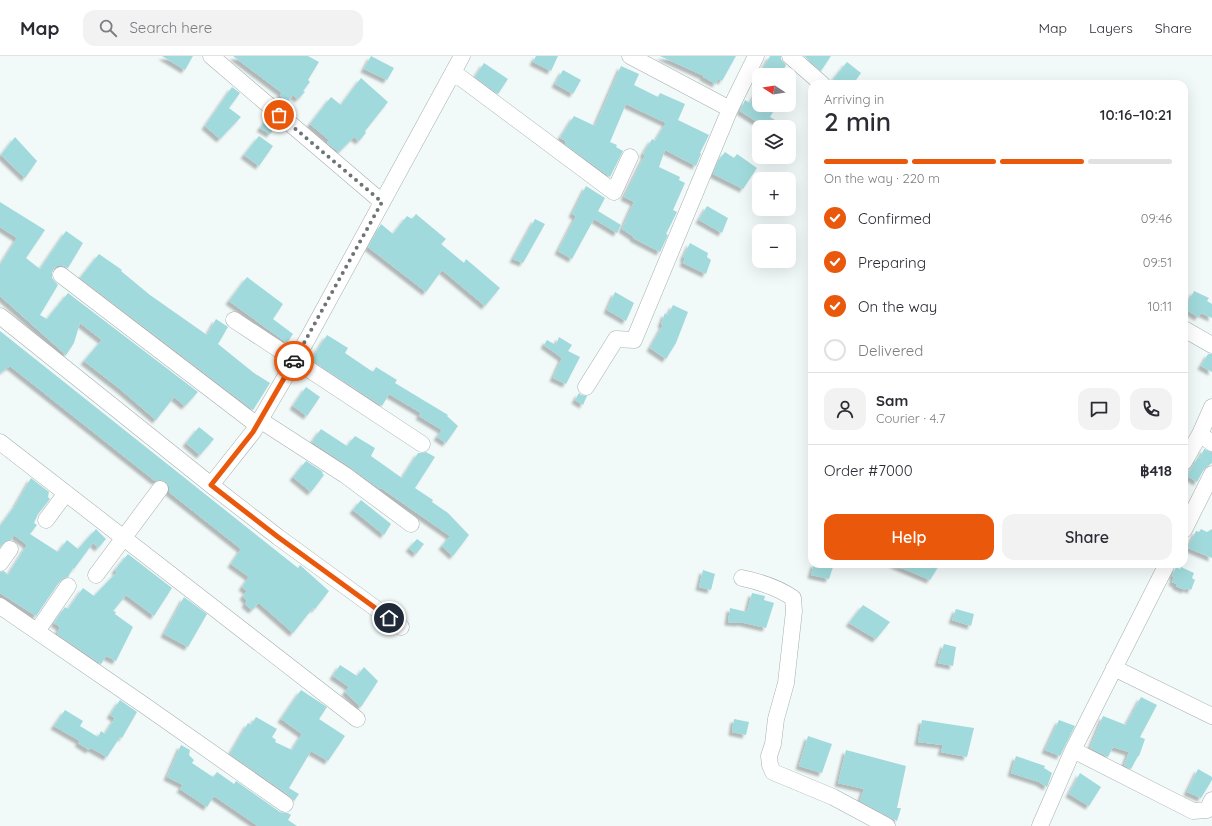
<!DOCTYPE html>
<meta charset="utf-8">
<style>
body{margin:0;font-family:Quicksand,sans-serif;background:#f2f2f3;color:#2b2b33;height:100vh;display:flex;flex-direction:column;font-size:15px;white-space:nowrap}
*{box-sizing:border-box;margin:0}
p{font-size:13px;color:#7c7c81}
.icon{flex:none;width:22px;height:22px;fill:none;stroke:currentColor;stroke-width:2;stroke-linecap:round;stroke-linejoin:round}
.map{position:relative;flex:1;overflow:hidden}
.details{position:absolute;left:808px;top:24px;width:380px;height:488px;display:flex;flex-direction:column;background:#fff;border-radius:12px;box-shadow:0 4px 16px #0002}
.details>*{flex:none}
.needle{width:26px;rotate:282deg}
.fabs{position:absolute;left:752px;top:12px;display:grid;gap:8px}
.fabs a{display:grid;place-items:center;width:44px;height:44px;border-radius:8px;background:#fff;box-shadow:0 4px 16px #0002;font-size:20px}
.pin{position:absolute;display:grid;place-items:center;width:34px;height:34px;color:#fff;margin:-17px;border:2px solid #fff;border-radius:50%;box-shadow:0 1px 4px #0007}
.courier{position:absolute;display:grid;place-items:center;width:40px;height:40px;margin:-20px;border:3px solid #ea580c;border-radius:50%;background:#fff;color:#222;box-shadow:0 1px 5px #0007}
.head em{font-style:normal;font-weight:600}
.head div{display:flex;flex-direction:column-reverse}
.head{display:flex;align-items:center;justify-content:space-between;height:68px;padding:0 16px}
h1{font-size:26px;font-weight:600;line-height:30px}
.bar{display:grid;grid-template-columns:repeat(4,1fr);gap:6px 4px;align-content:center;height:48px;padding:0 16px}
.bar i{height:5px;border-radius:3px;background:#e1e1e2}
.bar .current{background:#ea580c}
.bar p{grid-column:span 4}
.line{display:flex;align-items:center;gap:10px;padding:0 16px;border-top:1px solid #e1e1e2}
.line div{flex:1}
.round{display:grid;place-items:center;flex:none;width:42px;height:42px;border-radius:12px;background:#f2f2f3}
ol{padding:0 16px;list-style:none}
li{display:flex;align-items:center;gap:12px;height:44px}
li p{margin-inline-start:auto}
li .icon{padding:4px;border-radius:50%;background:#ea580c;color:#fff;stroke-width:4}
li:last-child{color:#7c7c81}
li i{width:22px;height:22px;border:2px solid #e1e1e2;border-radius:50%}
.button{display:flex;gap:8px;margin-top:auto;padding:8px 16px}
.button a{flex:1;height:46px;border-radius:12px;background:#ea580c;color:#fff;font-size:16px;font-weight:600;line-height:46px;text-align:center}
.button a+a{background:#f2f2f3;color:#2b2b33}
header{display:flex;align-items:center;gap:24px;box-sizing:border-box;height:56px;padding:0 20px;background:#fff;border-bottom:1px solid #e1e1e2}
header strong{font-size:19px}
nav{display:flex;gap:22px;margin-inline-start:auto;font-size:14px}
.search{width:280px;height:36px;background:#f2f2f3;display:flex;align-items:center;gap:10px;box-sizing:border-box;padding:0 14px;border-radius:12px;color:#7c7c81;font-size:15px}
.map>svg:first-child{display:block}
.building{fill:#a1dadc;filter:url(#shadow)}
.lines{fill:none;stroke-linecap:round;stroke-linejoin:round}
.minor-casing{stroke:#a7aeae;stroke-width:17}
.minor{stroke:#fff;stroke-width:16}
.done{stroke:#6e7373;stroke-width:4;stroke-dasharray:0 7.2}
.route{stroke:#ea580c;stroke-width:5}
</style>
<header>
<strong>Map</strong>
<div class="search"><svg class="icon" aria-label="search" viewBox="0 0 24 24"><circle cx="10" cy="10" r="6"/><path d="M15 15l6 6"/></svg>Search here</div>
<nav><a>Map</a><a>Layers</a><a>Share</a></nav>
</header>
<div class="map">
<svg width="1212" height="770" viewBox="0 0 1212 770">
<defs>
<filter id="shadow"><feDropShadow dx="-3.5" dy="3.5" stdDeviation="1" flood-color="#0004"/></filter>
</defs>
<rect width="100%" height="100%" fill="#f1f9f9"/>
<path class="building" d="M162 0H193L185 14Z
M233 0H308L319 6 308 24 310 26 303 35 305 36 298 43 293 39 288 45 280 40 282 37Z
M371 0 394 12 387 24 364 13Z
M536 0H558L551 15 533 6Z
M660 0H736L722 25 718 23 716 28 703 21 704 20Z
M770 0H781V3L786 9 781 19H760Z
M804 0H831L821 15Z
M847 6 861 17 853 28H831V26Z
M484 7 508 23 498 38 475 21Z
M621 10 639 18 634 29 658 41 660 37 685 48 678 64 709 79 700 97 701 98 696 110 665 94 659 111 680 121 679 124 685 127 673 154 677 156 666 178 668 179 660 196 633 182 634 181 622 173 634 146 624 141 645 99 643 98 652 83 655 85 666 67 626 48 610 86 617 89 616 91 623 95 610 121 565 88 566 85 560 82 574 60 595 70Z
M563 14 581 24 573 38 555 28Z
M361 22 388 46 365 75 366 77 359 85 354 81 339 96 327 87 329 84 310 68 331 41 341 49Z
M232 31 240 37 229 52 241 61 220 83 205 70Z
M759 32V49H777L770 61 787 71H758L760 68 740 55 745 44 750 47Z
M268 62 277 69 270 78 260 72Z
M259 80 273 90 259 110 244 99Z
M15 81 37 105 25 122 1 99Z
M725 96 734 102 737 98 757 112 743 133 713 118 718 105Z
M586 130 605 142 598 155 621 169 617 177 594 163 572 203 558 195 576 160 572 158Z
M0 146 45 174 26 202 40 213 66 175 83 187 68 212 62 210H57L53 214 52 217V222L58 229 40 259 47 263 68 237 198 336 185 350 174 341 156 364 120 333 84 305 102 284 80 267 74 287 66 299 0 240V209L17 182 0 171Z
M707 150 728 162 722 177 699 164Z
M416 158 446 183 441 188 464 207 466 203 500 232 485 250 442 214 426 236 368 191 381 168 393 178 407 160 412 163Z
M535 163 545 168 523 207 513 203Z
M690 187 708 197 707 201 711 204 706 218 683 207 685 202H683Z
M99 198 122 214 121 215 150 239 207 279 216 263 228 271 218 288 254 317 270 327 253 354 80 222Z
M247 221 283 248 273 263 293 278 287 287 229 245Z
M1194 235 1209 242 1207 245 1212 248V262L1201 257 1198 261 1185 253Z
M615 236 634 247 626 265 607 254Z
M673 249 688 256 676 287 666 303 650 292 663 269 661 268 665 257 668 259Z
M0 275 298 512 300 509 329 535 315 553 313 552 293 577 259 547 252 554 245 548 247 545 243 540 247 535 242 531 249 521 231 508 241 493 169 436V430L166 426 161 424 155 425 10 310 0 317Z
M327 279 348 292 345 297 373 316 376 311 397 324 395 327 448 359 447 360 458 370 446 387 437 381 442 374 419 360 421 357 389 338 382 350 311 304Z
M559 281 572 289 568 295 580 301 566 328 553 322 562 302 544 289 547 284 556 289Z
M1208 298H1212V316L1201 310Z
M306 331 320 341 307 360 293 350Z
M579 337 581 339 587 340 583 349 575 344Z
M199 371 214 383 200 399 186 387Z
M321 373 347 390 355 380 375 392 371 400 402 422 418 397H422L426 396 435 401 415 432 433 444 432 446 448 457 469 479 453 500 442 490 450 480 381 432 380 433 350 411 312 386Z
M1204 393 1212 396V407L1204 413 1197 426 1187 420 1198 401 1200 402Z
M306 405 323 416 322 417 324 419 311 436 293 421Z
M31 422 49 436 48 441 50 443 38 458 34 467 37 469 30 478 58 496 67 484 78 493 96 473 106 483 98 492 93 487 74 513 73 512 68 521 64 522 60 525 36 560 0 537V516L4 515 8 519 27 489 14 479 11 484 6 485 0 491V470L15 450Z
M361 444 391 468 384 479 353 454Z
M1201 473 1207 476 1212 473V502L1188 492 1196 475 1199 476Z
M417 483 424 488 416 498 409 492Z
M128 498 172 532 154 560 126 539 113 555 116 556 115 558 133 571 116 605 106 600 101 608 57 578 60 571 54 567 65 551 68 553 83 532 94 540 117 516 115 514Z
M814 508H822L833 511 829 523 811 519Z
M892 508H940L930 524Z
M1176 511 1180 513 1181 511 1194 517 1192 522 1195 524 1191 534 1186 532 1185 534 1176 530V528L1172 526 1174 521 1172 520Z
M703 514 715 518 711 534 699 531Z
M752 537 765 540 764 544 774 547 766 572 740 566V567L728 566 730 552 747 556Z
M184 541 207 558 188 591 164 578Z
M863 549 890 566 876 583 849 567Z
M956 553 974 558 971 570 952 564Z
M944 588 956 591 953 610 938 607Z
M340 609 357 620 364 611 378 625 361 651 345 636 349 631 333 620Z
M301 634 327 651 319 663 345 680 328 705 311 695 289 732 299 738 294 745 290 740 230 698 248 667 251 669 256 661 277 673 272 681 276 684 275 686 292 694 302 678 281 663Z
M1141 641 1157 649 1140 681 1145 683 1139 700H1138L1131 713 1124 709 1129 696 1113 691 1108 701 1090 692 1103 660 1126 669Z
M120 644 137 656 122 682 120 681 107 701 91 692 89 694 78 687 80 685 54 670 65 654 83 665 80 670 98 681 101 675 105 678 115 662 110 659Z
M734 663 749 666 746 679 732 676Z
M922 664 974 672 967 701 941 696 943 689 918 686Z
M1059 664 1075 670 1060 700 1045 694Z
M808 680 832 688 822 717 799 710Z
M181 689 190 694 189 699 194 704 192 707 213 721 217 716 234 728 236 725 280 756 284 757H288L291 759 288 764 297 770H258L214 740 207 751 180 733 183 729 167 721Z
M846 694 906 710 897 752H901L897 765 860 745 864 733 838 727Z
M1016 700 1045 710 1044 712 1052 717 1047 731 1039 726 1011 717Z
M1198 713 1212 721V724L1201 742 1187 736Z
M1080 717 1101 731 1089 750 1069 738Z"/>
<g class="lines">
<g class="minor-casing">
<path id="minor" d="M211 0 382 146
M630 0 730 53 756 0
M790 0 822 28
M453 16 614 136 630 101
M61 219 257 369
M0 260 211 429 278 481 401 571
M234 264 422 388
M1184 273 1212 289
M586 331 616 283 634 284 730 53
M260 364 345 419 411 468
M1200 378 1212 387
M0 386 357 663
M1184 406 1200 378 1212 351
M211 429 253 376 260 364 308 282 462 0
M46 464 66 437
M1184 474 1212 418
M0 507 10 493
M96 519 160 433
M742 522C761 526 777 531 793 542L794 555 786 627 776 663 773 688 769 700 770 709 773 716 833 741 887 770
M0 550 144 649 285 748
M37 575 68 530
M1114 612 1212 660
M1073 694 1193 755 1207 754 1212 744
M1040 770 1073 694 1167 508"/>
</g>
<use href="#minor" class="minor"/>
</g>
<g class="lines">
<path class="done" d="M279 59 382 146 294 305"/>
<path class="route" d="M294 305 253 376 211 429 278 481 389 562"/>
</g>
</svg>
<div class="fabs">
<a><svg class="needle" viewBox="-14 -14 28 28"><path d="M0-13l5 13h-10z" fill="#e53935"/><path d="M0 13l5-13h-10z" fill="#7c7c81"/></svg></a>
<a><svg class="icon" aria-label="layers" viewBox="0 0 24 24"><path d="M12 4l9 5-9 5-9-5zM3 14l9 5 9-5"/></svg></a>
<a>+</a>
<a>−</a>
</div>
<div class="pin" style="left:279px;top:59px;background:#ea580c"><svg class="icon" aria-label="bag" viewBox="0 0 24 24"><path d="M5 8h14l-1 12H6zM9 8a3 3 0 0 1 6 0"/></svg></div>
<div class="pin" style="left:389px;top:562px;background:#1f2937"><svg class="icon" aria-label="home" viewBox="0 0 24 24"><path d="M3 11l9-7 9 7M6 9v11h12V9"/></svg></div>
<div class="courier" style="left:294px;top:305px"><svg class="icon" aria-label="car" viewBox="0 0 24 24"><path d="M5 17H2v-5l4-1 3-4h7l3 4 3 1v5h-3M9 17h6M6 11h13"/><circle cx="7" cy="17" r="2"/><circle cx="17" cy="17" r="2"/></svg></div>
<section class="details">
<div class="head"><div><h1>2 min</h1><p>Arriving in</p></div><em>10:16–10:21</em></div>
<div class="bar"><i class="current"></i><i class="current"></i><i class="current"></i><i></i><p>On the way · 220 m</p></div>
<ol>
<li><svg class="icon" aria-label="check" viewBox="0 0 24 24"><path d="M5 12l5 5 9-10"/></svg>Confirmed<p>09:46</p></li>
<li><svg class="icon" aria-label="check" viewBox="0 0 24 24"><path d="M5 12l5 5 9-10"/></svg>Preparing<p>09:51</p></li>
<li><svg class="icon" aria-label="check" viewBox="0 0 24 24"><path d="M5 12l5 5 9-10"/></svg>On the way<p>10:11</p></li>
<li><i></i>Delivered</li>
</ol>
<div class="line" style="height:72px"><a class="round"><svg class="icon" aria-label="person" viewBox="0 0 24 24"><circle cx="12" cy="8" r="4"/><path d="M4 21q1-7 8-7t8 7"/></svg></a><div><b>Sam</b><p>Courier · 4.7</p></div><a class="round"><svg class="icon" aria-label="chat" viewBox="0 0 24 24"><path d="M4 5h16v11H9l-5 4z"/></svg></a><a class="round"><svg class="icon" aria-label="phone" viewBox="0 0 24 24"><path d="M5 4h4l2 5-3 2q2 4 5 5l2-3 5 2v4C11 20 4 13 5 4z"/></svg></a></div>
<div class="line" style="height:52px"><div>Order #7000</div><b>฿418</b></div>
<div class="button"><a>Help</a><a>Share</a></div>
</section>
</div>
